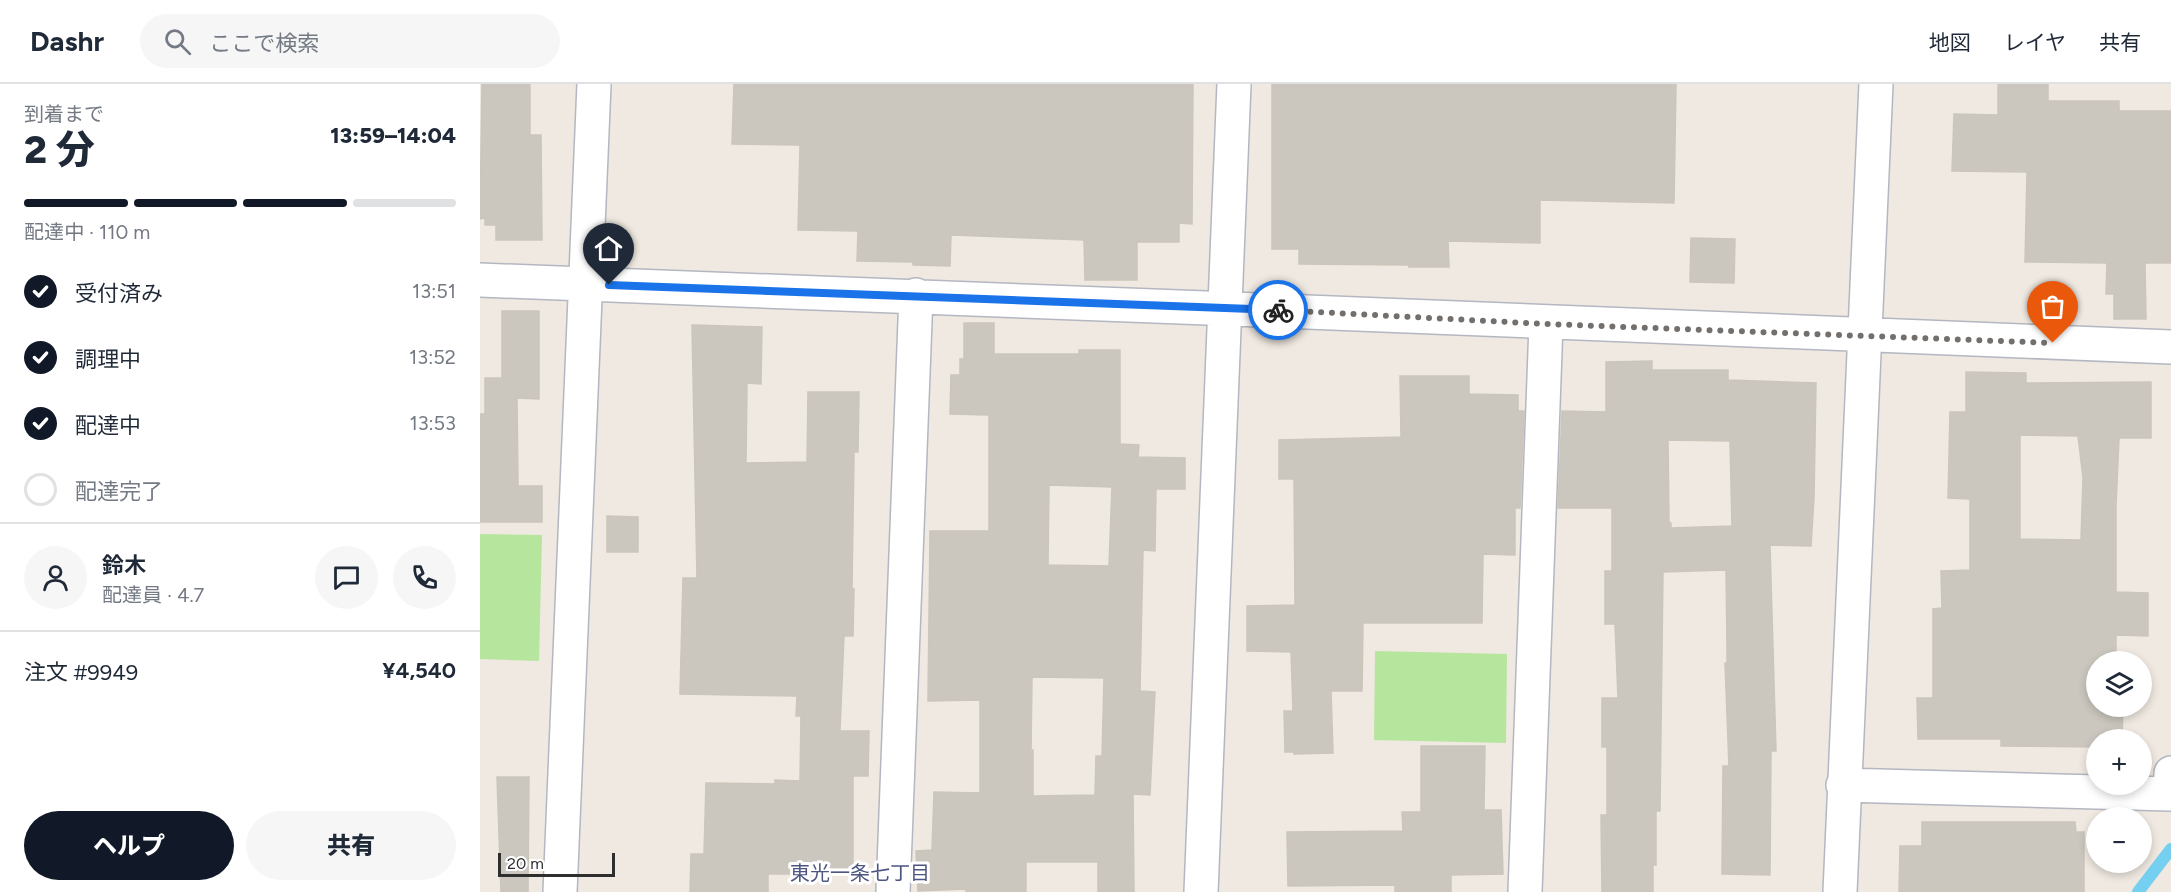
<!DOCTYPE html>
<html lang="ja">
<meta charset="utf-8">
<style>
body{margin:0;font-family:Figtree,"Noto Sans JP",sans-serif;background:#f6f6f7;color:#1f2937;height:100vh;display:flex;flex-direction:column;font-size:22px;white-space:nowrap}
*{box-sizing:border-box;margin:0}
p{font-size:20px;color:#747a83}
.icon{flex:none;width:33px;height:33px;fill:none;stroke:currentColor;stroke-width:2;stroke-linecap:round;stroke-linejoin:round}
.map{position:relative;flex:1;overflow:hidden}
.panel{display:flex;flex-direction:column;background:#fff;width:480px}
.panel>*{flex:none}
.controls{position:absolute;left:1606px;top:567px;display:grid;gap:12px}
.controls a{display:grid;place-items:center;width:66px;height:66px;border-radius:50%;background:#fff;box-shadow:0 3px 9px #0003;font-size:30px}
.scale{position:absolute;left:18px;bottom:15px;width:117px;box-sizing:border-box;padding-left:6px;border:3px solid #2e2e2e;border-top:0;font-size:16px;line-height:21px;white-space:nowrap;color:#2e2e2e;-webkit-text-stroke:4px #fff;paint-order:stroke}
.pin{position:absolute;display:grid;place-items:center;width:51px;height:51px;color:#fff;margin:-62px -26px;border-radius:50% 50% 50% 0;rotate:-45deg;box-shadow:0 0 6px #0007}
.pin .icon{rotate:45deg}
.courier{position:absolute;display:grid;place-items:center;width:60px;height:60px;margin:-30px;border:4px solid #1a73e8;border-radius:50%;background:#fff;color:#222;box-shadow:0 2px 8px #0007}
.head em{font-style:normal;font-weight:800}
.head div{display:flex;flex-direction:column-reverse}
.head{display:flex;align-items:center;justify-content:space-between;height:102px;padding:0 24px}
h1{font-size:39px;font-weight:800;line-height:45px}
.bar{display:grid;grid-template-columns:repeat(4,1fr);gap:9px 6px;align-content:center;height:72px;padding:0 24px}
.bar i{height:8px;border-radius:4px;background:#e0e1e3}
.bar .on{background:#111827}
.bar p{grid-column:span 4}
.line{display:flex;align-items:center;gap:15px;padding:0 24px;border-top:2px solid #e0e1e3}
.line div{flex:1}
.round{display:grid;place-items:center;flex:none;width:63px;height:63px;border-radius:32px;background:#f6f6f7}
ol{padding:0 24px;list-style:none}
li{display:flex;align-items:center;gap:18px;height:66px}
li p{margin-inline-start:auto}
li .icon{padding:6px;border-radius:50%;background:#111827;color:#fff;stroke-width:4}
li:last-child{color:#747a83}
li i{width:33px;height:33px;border:3px solid #e0e1e3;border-radius:50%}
.primary-button{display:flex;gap:12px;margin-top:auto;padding:12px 24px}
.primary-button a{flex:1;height:69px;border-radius:36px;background:#111827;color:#fff;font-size:24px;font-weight:800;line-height:69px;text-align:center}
.primary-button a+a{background:#f6f6f7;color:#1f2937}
header{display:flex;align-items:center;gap:36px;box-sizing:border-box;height:84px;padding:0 30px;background:#fff;border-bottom:2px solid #e0e1e3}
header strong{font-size:28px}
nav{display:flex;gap:33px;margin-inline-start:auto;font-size:21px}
.search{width:420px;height:54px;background:#f6f6f7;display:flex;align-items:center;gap:15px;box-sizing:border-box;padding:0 21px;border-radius:33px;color:#747a83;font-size:22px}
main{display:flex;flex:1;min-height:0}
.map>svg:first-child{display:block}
.green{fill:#b6e59e}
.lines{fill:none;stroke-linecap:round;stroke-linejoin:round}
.stream{stroke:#75cff0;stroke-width:12}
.building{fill:#cbc7bf;stroke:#cbc5ba;stroke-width:1.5;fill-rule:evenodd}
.minor-casing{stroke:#b4b7c1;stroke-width:36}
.minor{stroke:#fff;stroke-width:33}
.done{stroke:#726f6d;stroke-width:6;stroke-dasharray:0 10.8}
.route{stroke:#1a73e8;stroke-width:8}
.labels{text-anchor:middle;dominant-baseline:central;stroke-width:6;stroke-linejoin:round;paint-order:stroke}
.neighbourhood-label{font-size:20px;fill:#4d5680;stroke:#fff}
</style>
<header>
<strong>Dashr</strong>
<div class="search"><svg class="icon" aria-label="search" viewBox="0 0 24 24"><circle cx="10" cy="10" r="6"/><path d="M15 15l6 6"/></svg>ここで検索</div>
<nav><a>地図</a><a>レイヤ</a><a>共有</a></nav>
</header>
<main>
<section class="panel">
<div class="head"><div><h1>2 分</h1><p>到着まで</p></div><em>13:59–14:04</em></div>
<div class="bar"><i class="on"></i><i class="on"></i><i class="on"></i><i></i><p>配達中 · 110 m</p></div>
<ol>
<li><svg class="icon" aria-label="check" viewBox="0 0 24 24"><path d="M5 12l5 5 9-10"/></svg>受付済み<p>13:51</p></li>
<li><svg class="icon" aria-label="check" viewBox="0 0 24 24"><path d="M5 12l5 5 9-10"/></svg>調理中<p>13:52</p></li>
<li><svg class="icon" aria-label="check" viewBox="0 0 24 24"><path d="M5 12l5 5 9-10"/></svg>配達中<p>13:53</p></li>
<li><i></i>配達完了</li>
</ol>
<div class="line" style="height:108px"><a class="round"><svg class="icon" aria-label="person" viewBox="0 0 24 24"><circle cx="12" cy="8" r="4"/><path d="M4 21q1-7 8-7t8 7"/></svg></a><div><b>鈴木</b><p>配達員 · 4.7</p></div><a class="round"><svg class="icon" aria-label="chat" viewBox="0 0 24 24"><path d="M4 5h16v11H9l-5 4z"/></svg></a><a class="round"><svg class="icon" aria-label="phone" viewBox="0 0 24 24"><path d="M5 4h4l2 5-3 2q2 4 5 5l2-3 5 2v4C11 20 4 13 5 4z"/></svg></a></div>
<div class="line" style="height:78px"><div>注文 #9949</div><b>¥4,540</b></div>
<div class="primary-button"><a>ヘルプ</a><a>共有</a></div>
</section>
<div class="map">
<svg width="1691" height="808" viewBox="0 0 1691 808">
<rect width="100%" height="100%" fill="#efe9e1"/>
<path class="green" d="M0 450 62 451 59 577 0 575Z
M895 567 1027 570 1026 659 894 656Z"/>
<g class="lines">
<path class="stream" d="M1658 808 1691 765"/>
</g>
<path class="building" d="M2 0H50V51H61L62 156H16V141H5V134L0 135Z
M254 0H713L712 140 699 139V158H657V196H605L604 156 471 151 470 182 433 181V178L377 177 378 147 318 146 320 61 252 60Z
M792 0H1196L1194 119 1060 116V159L968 157 969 183H929V181L819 180V165H792Z
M1518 0H1568V17H1639V27H1691V179H1665L1666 235H1634V210H1626L1627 179 1545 178 1547 88 1472 87 1474 30 1518 31Z
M1211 154 1255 155 1254 199 1210 198Z
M22 227H59V315L37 314 38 402H62V438H0V330H5V294H22Z
M484 239H514V270H599V266H640V360L659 361 658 373 705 374V405H676L675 467 663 466 660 607 675 608 670 711 653 710 654 808H618V778H546V808H486V805L438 807 436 767 452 766 454 708 500 709V616L448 617 450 447H509V331L470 330 471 291H480V275H484ZM569 401 632 403 629 482 568 481ZM553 593 624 594 622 672H616L615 711 553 712V666H551L552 595Z
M212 241 282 243 281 300 267 299 266 379 327 378 328 308H379L378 368H374L372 505H374L373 552H364L360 647H389L388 692H373V790H288V808H210L211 770H224L226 699 295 700V696L320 697 321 632H316L317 612 200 610 203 494H217Z
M1172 277V286H1248V296L1336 299 1334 414 1331 462 1290 461 1296 667H1291L1290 791 1242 790 1243 682H1249L1245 579H1247V560L1246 486 1183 488 1180 727H1176V781H1173V808H1122L1121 731H1127V663H1122V614H1138L1135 540H1125V487H1132V424H1078L1082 327 1126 328V278ZM1188 356 1250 357 1252 442 1191 444V439H1189Z
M1486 288 1546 289V299L1671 298V354H1639L1636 421V508L1668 509V552L1636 551V578H1617V622H1643L1642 656H1617V663L1521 662V655H1438L1437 614H1453V525L1462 524 1461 487 1490 486V415L1468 414 1470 328H1486ZM1540 351 1598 352 1603 394 1601 456 1540 455Z
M920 292H989V310L1038 311V327H1044L1040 424H1035V471L1003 470 1002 539H883L882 607H851L853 669 814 670V668H805L804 627H813L811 568 767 567V522L815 521 814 395H799V356L921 353Z
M127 432 158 433V468H127Z
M941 662H1005L1004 726H1021L1023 790 971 791V808H915V801L808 802 807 748 923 747 922 728H941Z
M17 693H49L48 808H21Z
M1442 738H1595L1596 748H1604V808H1419L1420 762H1442Z"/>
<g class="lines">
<g class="minor-casing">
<path id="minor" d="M0 196C564 215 1127 242 1691 263
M1363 701 1690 710 1691 689
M80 808 114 0
M413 808 436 211
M721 808 754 0
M1045 808 1066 240
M1360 808 1396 0"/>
</g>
<use href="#minor" class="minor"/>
</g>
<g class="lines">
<path class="done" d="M798 226 1066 240 1573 259"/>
<path class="route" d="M129 201 798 226"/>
</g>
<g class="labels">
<g class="neighbourhood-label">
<text x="380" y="789">東光一条七丁目</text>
</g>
</g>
</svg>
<div class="controls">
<a><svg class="icon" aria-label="layers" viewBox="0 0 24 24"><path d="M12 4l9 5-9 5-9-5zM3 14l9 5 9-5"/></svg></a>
<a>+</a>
<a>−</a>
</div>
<div class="scale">20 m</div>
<div class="pin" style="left:1573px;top:259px;background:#ea580c"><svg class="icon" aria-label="bag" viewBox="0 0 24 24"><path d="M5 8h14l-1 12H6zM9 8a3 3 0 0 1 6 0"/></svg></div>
<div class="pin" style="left:129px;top:201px;background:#1f2937"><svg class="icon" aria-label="home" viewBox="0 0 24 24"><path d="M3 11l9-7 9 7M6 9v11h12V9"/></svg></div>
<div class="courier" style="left:798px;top:226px"><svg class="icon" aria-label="bike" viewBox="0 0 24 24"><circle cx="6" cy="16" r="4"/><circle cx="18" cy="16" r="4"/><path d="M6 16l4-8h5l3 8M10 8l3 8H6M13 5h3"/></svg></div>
</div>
</main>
